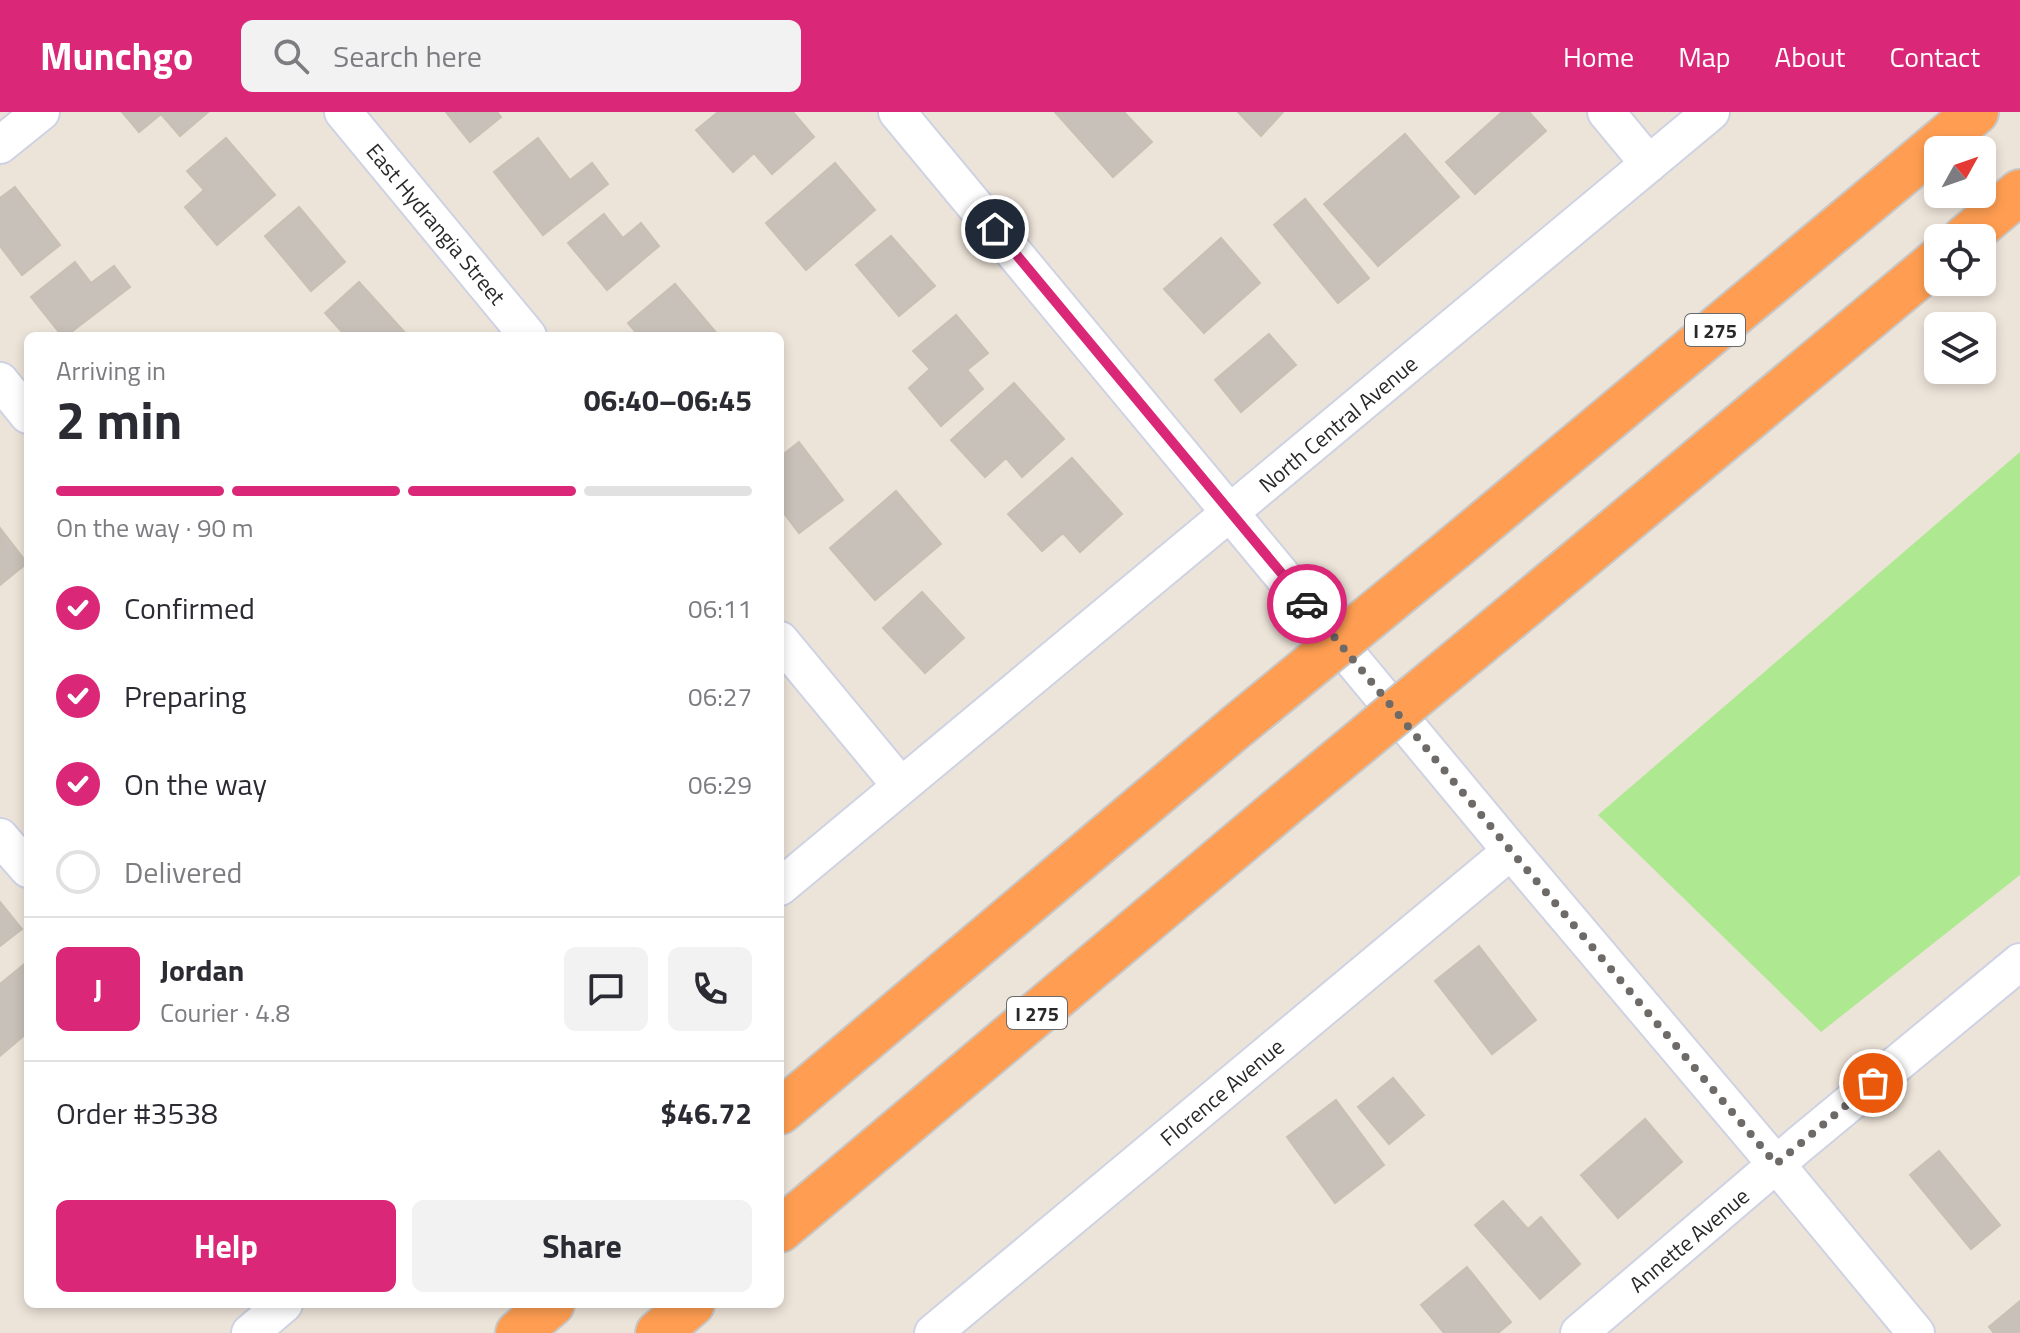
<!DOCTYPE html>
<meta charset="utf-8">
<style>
body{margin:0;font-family:"Titillium Web",sans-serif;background:#f2f2f3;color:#2b2b33;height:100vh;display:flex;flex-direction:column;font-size:30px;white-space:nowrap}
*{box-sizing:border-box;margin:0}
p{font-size:26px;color:#7c7c81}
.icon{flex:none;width:44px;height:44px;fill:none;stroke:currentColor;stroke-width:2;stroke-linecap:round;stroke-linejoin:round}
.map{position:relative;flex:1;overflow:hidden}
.sheet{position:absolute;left:24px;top:220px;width:760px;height:976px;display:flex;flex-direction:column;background:#fff;border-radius:12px;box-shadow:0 4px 12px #0003}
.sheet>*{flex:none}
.needle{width:52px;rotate:50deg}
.controls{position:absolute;left:1924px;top:24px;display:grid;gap:16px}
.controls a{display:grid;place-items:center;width:72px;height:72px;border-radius:12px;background:#fff;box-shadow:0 4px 12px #0003;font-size:40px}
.pin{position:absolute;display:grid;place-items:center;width:68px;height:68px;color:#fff;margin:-34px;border:4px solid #fff;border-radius:50%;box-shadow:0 2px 8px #0007}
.courier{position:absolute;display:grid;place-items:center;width:80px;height:80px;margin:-40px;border:6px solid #db2777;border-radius:50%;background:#fff;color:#222;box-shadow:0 2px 10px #0007}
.overview em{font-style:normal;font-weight:700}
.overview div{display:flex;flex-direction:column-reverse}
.overview{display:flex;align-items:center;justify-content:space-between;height:136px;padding:0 32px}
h1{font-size:52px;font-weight:700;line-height:60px}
.bar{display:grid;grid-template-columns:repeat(4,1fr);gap:12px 8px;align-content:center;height:96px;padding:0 32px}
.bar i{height:10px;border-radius:6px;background:#e1e1e2}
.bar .on{background:#db2777}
.bar p{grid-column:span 4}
.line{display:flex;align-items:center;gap:20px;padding:0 32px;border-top:2px solid #e1e1e2}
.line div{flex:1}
.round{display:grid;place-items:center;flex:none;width:84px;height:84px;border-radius:12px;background:#f2f2f3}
ol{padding:0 32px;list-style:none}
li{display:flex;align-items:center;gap:24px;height:88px}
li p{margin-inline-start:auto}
li .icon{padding:8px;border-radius:50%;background:#db2777;color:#fff;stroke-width:4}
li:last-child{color:#7c7c81}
li i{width:44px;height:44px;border:4px solid #e1e1e2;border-radius:50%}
.button{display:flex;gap:16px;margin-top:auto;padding:16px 32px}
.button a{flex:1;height:92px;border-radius:12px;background:#db2777;color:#fff;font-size:32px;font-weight:700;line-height:92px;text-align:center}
.button a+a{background:#f2f2f3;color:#2b2b33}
header{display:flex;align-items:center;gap:48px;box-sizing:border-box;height:112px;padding:0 40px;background:#db2777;color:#fff}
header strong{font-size:38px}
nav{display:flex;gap:44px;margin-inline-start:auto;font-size:28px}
.search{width:560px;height:72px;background:#f2f2f3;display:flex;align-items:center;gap:20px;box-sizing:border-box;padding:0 28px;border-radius:12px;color:#7c7c81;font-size:30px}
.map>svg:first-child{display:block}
.green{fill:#aee891}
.building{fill:#c8c1b9;stroke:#c8c0b3;stroke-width:2}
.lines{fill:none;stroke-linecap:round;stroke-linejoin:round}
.minor-casing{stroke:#ced2e3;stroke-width:40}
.highway-casing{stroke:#c7c7c7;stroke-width:48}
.minor{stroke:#fff;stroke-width:36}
.highway{stroke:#ff9e52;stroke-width:44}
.highway-bridge-casing{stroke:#c7c7c7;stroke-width:48;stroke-linecap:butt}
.highway-bridge{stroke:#ff9e52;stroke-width:44}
.done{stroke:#6e6a67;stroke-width:8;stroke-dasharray:0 14.4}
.route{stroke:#db2777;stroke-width:10}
.labels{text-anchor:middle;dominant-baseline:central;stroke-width:8;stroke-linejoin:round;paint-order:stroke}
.shield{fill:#fff;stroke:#696969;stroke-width:2}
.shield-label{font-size:20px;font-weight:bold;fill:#292929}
.street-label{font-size:22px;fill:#292929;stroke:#fff}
</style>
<header>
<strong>Munchgo</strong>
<div class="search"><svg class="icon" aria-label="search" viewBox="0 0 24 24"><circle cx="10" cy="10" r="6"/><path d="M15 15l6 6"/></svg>Search here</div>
<nav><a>Home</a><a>Map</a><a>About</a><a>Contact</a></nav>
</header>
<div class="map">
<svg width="2020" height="1221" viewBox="0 0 2020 1221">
<rect width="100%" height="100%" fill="#ede4d9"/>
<path class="green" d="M2020 340V763L1821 920 1598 703Z"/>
<path class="building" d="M122 0H208L180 24 161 2 139 20Z
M446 0H497L501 5 470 30Z
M718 0H756L758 2 760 0H793L814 25 772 62 754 41 733 60 696 18Z
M1055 0H1124L1152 30 1113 65Z
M1238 0H1283L1261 24Z
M1502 0H1529L1546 19 1475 82 1446 50Z
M1405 22 1459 85 1378 154 1324 92Z
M226 26 275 83 217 133 185 95 204 78 187 59Z
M538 26 570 68 592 51 608 72 543 123 494 60Z
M835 51 875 98 806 158 766 111Z
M15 75 60 133 22 163 0 134V86Z
M1305 87 1369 166 1338 191 1274 113Z
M299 95 345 150 311 179 265 124Z
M604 102 623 126 641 111 659 134 607 178 568 131Z
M891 124 935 174 899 204 856 153Z
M1221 126 1260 171 1204 221 1164 177Z
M75 150 91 171 114 154 130 175 66 224H62L31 185Z
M359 170 408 224H339L343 221 325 201Z
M675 172 719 224H639L628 211Z
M956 203 988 241 967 258 983 277 941 314 909 276 930 257 913 239Z
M1269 222 1296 253 1241 300 1215 268Z
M1014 271 1064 327 1022 365 1006 346 985 365 951 328Z
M799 330 843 388 799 421 780 396V345Z
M1072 346 1122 402 1080 440 1063 421 1042 439 1008 402Z
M896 379 941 432 875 488 830 436Z
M0 416 27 451 0 473Z
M922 480 964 526 925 561 883 516Z
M0 790 22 817 0 834Z
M1479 834 1536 908 1492 942 1435 869Z
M28 849V920L0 944V872Z
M1393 966 1424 1003 1389 1032 1358 995Z
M1336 988 1384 1053 1335 1091 1287 1025Z
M1645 1007 1682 1050 1618 1106 1581 1063Z
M1939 1039 2000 1113 1971 1137 1910 1063Z
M1503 1089 1528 1117 1541 1105 1580 1152 1540 1187 1475 1113Z
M1467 1155 1511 1210 1498 1221H1444L1421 1193Z
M2020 1189V1221H1994L1989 1215Z"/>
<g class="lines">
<g class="minor-casing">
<path id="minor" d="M343 0 528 224
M897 0 1511 739 1776 1052 1916 1221
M1606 0 1649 52
M0 33 41 0
M0 269 28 303
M780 528 901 674
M0 725 28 757
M780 775 1711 0
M250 1221 284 1192
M933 1221 1511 739
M1579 1221 1800 1032 2020 850"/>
</g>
<g class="highway-casing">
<path id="highway" d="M1965 126 2020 80
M1454 436 1976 0
M1511 505 1938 148
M780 1000 1236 615
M780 1118 1295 684
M518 1221 552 1192
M658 1221 692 1192"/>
</g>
<use href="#minor" class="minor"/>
<use href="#highway" class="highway"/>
<g class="highway-bridge-casing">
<path id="highway-bridge" d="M1236 615 1454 436
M1295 684 1511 505"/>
</g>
<use href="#highway-bridge" class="highway-bridge"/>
</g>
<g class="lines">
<path class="done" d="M1307 492 1511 739 1776 1052 1873 971"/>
<path class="route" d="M995 117 1307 492"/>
</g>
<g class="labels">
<g class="shield">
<rect x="1685" y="202" width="60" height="32" rx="6"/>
<rect x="1007" y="885" width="60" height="32" rx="6"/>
</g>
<g class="shield-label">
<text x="1715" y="218">I 275</text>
<text x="1037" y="901">I 275</text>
</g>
<g class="street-label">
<text transform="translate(436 112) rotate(50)">East Hydrangia Street</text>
<text transform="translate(1338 312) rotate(-40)">North Central Avenue</text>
<text transform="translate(1222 980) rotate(-40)">Florence Avenue</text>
<text transform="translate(1689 1128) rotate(-40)">Annette Avenue</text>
</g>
</g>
</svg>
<div class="controls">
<a><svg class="needle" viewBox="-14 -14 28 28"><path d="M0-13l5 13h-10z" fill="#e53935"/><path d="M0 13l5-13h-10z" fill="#7c7c81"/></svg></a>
<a><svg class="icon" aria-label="locate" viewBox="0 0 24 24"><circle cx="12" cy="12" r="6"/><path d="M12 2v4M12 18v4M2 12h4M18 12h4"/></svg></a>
<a><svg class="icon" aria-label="layers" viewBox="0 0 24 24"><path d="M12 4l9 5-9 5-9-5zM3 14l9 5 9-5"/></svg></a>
</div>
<div class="pin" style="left:1873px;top:971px;background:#ea580c"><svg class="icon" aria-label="bag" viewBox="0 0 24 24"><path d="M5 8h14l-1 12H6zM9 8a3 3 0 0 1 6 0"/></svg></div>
<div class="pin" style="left:995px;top:117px;background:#1f2937"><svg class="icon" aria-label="home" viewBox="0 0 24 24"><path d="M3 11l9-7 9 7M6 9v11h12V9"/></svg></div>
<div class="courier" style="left:1307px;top:492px"><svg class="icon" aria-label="car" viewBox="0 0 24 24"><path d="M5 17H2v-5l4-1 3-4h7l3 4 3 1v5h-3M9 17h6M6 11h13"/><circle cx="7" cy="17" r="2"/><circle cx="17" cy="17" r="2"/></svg></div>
<section class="sheet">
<div class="overview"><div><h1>2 min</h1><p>Arriving in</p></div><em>06:40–06:45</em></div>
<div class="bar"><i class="on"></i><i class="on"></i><i class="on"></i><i></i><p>On the way · 90 m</p></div>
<ol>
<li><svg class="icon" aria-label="check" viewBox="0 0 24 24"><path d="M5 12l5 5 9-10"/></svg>Confirmed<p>06:11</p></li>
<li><svg class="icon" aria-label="check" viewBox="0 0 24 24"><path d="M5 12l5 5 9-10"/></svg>Preparing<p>06:27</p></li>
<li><svg class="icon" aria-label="check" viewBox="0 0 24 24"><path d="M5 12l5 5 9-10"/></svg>On the way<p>06:29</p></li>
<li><i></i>Delivered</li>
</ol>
<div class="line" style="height:144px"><b class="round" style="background:#db2777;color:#fff">J</b><div><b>Jordan</b><p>Courier · 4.8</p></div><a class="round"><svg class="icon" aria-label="chat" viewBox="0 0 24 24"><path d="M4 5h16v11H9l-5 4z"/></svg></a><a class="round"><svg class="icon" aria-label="phone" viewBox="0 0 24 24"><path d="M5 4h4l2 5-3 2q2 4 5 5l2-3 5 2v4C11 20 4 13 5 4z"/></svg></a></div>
<div class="line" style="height:104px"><div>Order #3538</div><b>$46.72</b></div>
<div class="button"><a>Help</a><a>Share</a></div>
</section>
</div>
